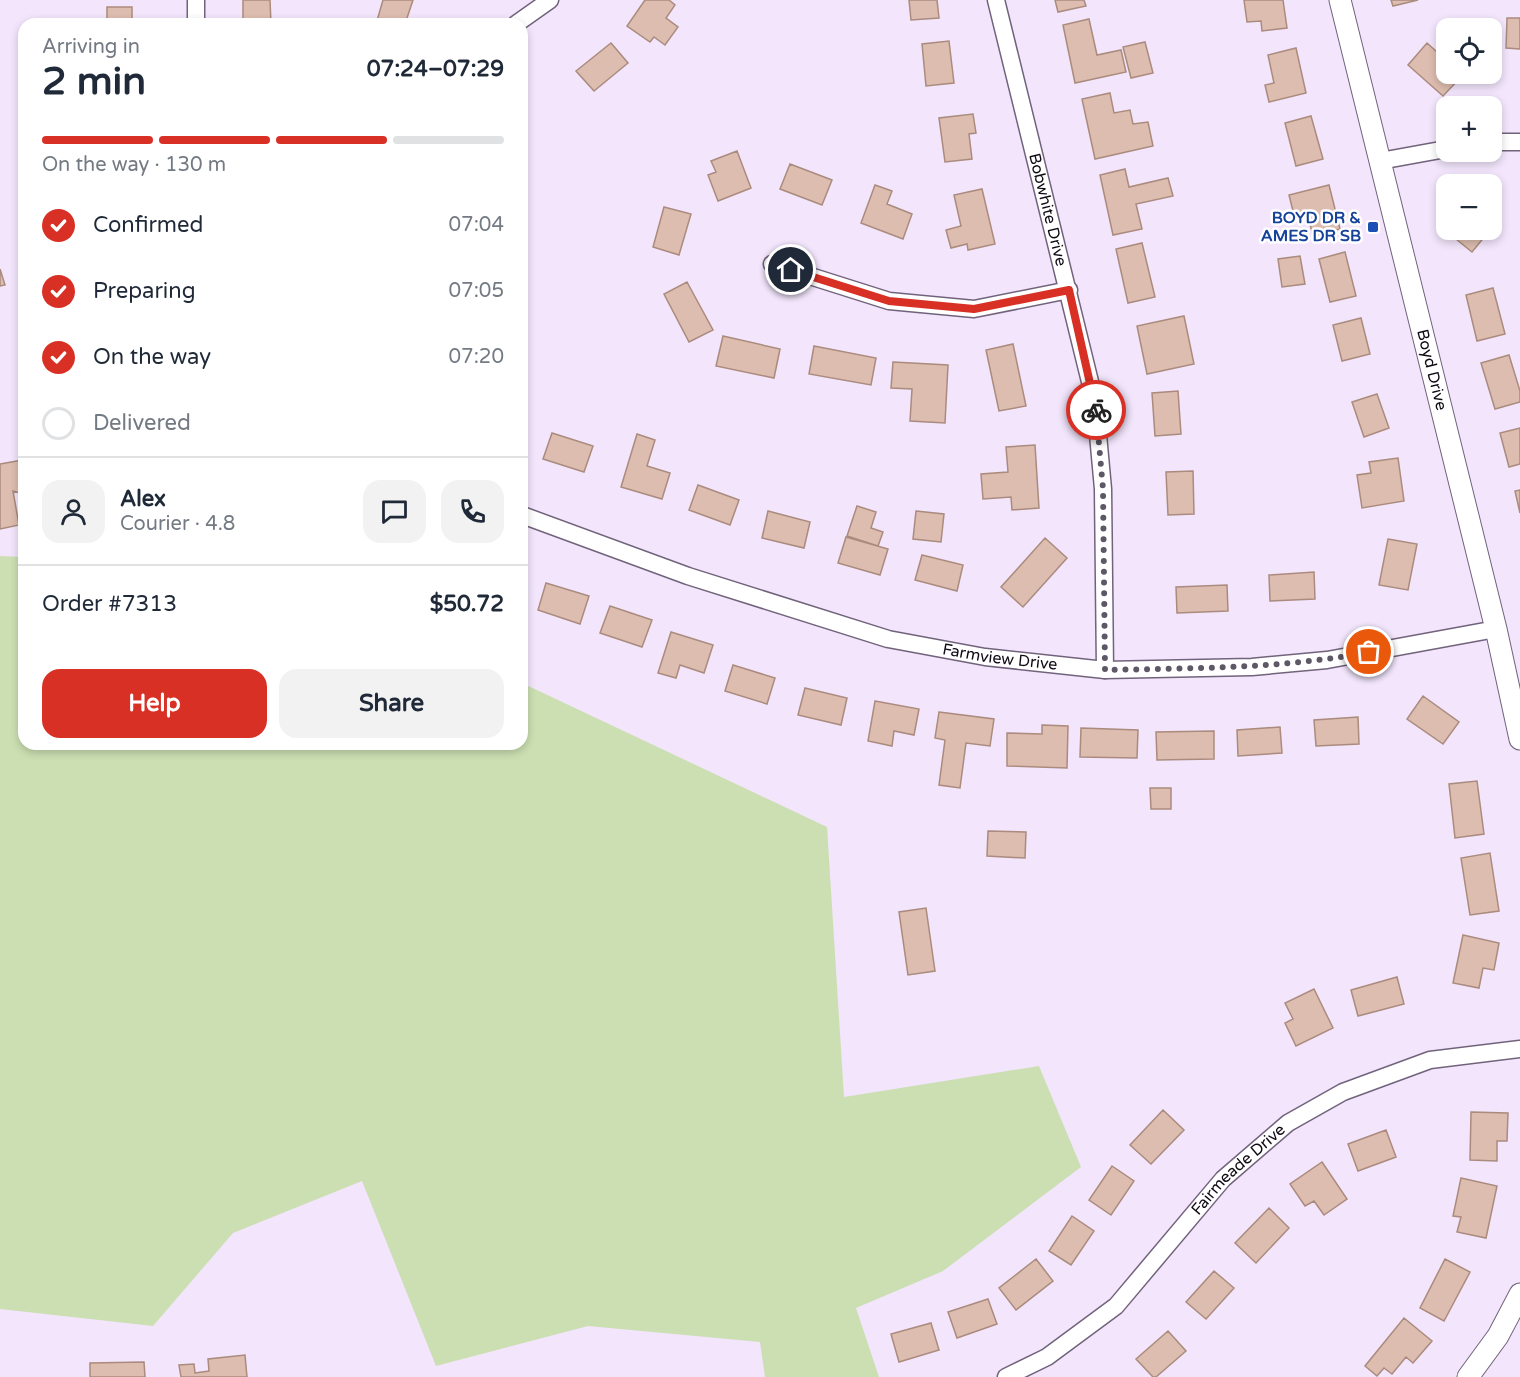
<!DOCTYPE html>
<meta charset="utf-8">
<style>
body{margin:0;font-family:"Varela Round",sans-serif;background:#f2f2f3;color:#1f2937;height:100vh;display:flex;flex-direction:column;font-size:22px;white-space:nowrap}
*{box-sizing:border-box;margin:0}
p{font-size:20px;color:#747a83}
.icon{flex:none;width:33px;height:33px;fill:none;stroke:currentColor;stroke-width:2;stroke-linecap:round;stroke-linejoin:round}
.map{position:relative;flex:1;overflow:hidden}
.details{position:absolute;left:18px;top:18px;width:510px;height:732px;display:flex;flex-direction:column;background:#fff;border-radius:18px;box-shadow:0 3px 9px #0003}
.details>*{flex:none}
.fabs{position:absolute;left:1436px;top:18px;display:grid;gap:12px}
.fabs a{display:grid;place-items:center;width:66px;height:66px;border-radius:12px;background:#fff;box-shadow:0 3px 9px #0003;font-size:30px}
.pin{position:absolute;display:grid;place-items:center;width:51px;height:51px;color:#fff;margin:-26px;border:3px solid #fff;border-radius:50%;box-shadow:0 2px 6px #0007}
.courier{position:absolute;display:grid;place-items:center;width:60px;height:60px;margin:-30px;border:4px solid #d93025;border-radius:50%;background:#fff;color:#222;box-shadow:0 2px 8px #0007}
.overview em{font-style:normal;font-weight:700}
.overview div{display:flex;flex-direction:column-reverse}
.overview{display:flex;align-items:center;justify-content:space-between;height:102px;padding:0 24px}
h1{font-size:39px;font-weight:700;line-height:45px}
.bar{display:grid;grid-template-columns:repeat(4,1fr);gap:9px 6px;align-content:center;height:72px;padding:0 24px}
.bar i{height:8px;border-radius:4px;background:#e0e1e3}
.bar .active{background:#d93025}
.bar p{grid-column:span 4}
.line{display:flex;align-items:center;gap:15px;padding:0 24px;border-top:2px solid #e0e1e3}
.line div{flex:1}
.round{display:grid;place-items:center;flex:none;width:63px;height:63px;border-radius:18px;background:#f2f2f3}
ol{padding:0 24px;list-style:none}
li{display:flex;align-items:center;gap:18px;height:66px}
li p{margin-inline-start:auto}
li .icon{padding:6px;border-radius:50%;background:#d93025;color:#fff;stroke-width:4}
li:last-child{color:#747a83}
li i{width:33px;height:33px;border:3px solid #e0e1e3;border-radius:50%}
.primary-button{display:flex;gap:12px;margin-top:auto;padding:12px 24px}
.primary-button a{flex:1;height:69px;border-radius:18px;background:#d93025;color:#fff;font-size:24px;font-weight:700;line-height:69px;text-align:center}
.primary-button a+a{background:#f2f2f3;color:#1f2937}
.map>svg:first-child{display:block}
.green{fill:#ccdfb2}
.building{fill:#ddbdaf;stroke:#aa8b7e;stroke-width:1.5}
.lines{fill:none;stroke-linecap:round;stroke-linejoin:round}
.minor-casing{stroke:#71637b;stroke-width:19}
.tertiary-casing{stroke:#71637b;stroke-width:23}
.minor{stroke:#fff;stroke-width:16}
.tertiary{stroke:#fff;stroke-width:21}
.done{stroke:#5e5765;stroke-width:6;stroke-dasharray:0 10.8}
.route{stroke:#d93025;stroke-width:8}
.transit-dot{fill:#1a4fb4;stroke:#fff;stroke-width:2}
.labels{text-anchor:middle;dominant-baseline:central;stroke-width:5;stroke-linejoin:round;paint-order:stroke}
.street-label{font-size:16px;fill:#0f0a13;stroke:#fff}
.transit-label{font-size:16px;font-weight:bold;fill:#164399;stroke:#fff;text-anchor:end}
</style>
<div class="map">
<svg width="1520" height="1377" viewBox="0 0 1520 1377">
<rect width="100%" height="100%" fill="#f2e5fc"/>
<path class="green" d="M0 556 24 557V744H522V683L827 827 844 1097 1039 1066 1081 1167 943 1271 856 1308 879 1377H765L760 1342 588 1326 436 1366 362 1181 233 1233 153 1326 0 1309Z"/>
<path class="building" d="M243 0H270L271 24H243Z
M383 0H413L405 24H376Z
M645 0H669L675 5 666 18 678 27 665 45 654 37 650 42 627 26Z
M909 0H937L939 18 911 20Z
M1055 0H1084L1086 6 1058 12Z
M1244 0H1283L1287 28 1262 31 1261 21 1247 22Z
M1391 0H1418L1393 6Z
M107 7H132V24H107Z
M1507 18H1520V49L1506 48Z
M1089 19 1097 55 1121 50 1126 72 1075 83 1063 25Z
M949 41 954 83 926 86 922 44Z
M1145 42 1153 73 1131 78 1123 47Z
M611 43 628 63 594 91 576 71Z
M1427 43 1446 60V74L1463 75 1443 96 1408 65Z
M1296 48 1306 93 1269 102 1265 85 1274 83 1268 55Z
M1110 93 1114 113 1130 110 1133 124 1148 122 1153 146 1095 159 1082 99Z
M973 114 976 133 969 134 972 159 945 162 939 118Z
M1311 116 1323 159 1296 166 1285 123Z
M737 151 751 188 718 201 708 175 716 172 711 161Z
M790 164 832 180 822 205 780 189Z
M1125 169 1129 187 1168 178 1173 196 1136 204 1142 229 1113 235 1100 175Z
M875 185 892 191 887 204 912 214 903 239 861 223Z
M1329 185 1340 229 1313 236 1307 212 1294 215 1289 195Z
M982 189 995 244 968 250 967 244 951 248 946 230 961 226 954 195Z
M664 207 691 214 679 255 653 247Z
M1491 212 1499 218 1491 229Z
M1455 230H1490L1472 252 1451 235Z
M1142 243 1155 297 1128 303 1116 249Z
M1345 252 1356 296 1330 302 1319 259Z
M1300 256 1305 284 1282 287 1278 259Z
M0 269 5 285 0 286Z
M687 282 713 330 689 342 664 294Z
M1493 288 1505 334 1477 341 1466 295Z
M1184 316 1194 364 1147 374 1137 326Z
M1361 318 1370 354 1342 361 1333 325Z
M723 336 780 349 774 378 716 366Z
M1013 344 1026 406 999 411 986 350Z
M814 346 876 358 871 385 809 374Z
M1509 355 1520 391V402L1495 409 1481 363Z
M893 362 948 365 945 423 910 421 912 389 891 388Z
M1178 391 1181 434 1155 436 1152 393Z
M1377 394 1389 428 1364 437 1352 402Z
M1520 428V464L1509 467 1500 433Z
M552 433 593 446 584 472 543 459Z
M637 434 655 440 647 466 670 473 662 499 621 487Z
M1035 445 1039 508 1012 510 1011 497 983 499 981 474 1008 472 1006 447Z
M1398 458 1404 501 1362 508 1357 475 1371 473 1369 462Z
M23 460 24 494 13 491 19 525 0 529V464Z
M1193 471 1194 514 1168 515 1166 472Z
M698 485 739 500 730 525 689 510Z
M1520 490V513L1515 491Z
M857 506 876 512 871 528 883 532 878 546 847 536Z
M768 511 810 522 804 548 762 538Z
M916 511 944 514 941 542 913 539Z
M846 537 888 549 880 575 838 563Z
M1045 538 1067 558 1023 607 1001 587Z
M1388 539 1417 544 1408 590 1379 585Z
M922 555 963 565 957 591 915 580Z
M1314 572 1315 599 1270 601 1269 575Z
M546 583 589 596 580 624 538 610Z
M1227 585 1228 611 1177 613 1176 587Z
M610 606 652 620 642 647 600 633Z
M671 632 713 645 704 673 680 665 676 678 658 673Z
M733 665 775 678 767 704 725 691Z
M805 688 847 698 841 725 798 715Z
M1423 696 1459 722 1443 744 1407 719Z
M875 701 919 709 914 735 894 731 892 746 868 741Z
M939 712 994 719 990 746 966 743 960 788 939 785 945 740 935 738Z
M1358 717 1359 744 1316 746 1314 720Z
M1042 725 1068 726 1067 768 1007 766V733L1042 734Z
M1280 727 1282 753 1238 756 1237 730Z
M1081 728 1138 730 1137 758 1080 757Z
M1214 731V759L1157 760 1156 732Z
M1477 781 1484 834 1455 838 1449 784Z
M1150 788H1171V809H1151Z
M988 831 1026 832 1025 858 987 856Z
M1490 853 1499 911 1470 915 1461 858Z
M926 908 935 971 908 975 899 912Z
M1463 935 1499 943 1494 970 1483 968 1479 988 1453 983Z
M1397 977 1404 1004 1358 1016 1351 990Z
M1314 989 1333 1028 1296 1046 1285 1023 1293 1019 1285 1003Z
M1163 1110 1184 1130 1151 1164 1130 1145Z
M1471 1112 1508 1113 1507 1141H1497V1161L1470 1160Z
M1386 1130 1396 1157 1358 1171 1348 1144Z
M1322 1162 1347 1199 1324 1215 1314 1201 1305 1206 1290 1184Z
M1112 1166 1134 1181 1111 1215 1089 1200Z
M1461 1178 1497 1186 1486 1238 1457 1232 1461 1217 1453 1216Z
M1269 1208 1289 1228 1256 1263 1235 1243Z
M1072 1216 1094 1231 1071 1265 1049 1251Z
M1036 1259 1053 1281 1016 1310 999 1288Z
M1445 1259 1470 1272 1444 1321 1420 1308Z
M1214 1271 1234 1288 1206 1319 1186 1302Z
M988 1299 997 1324 957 1338 948 1312Z
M1404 1318 1432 1341 1413 1363 1406 1357 1392 1374 1384 1368 1377 1376 1365 1366Z
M931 1323 939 1350 899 1362 891 1334Z
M1168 1331 1186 1351 1156 1377H1153L1136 1359Z
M245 1355 247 1377H181L179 1365 194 1364 195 1373 209 1371 208 1359Z
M144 1362 145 1377H90V1363Z"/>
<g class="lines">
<g class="minor-casing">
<g id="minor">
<path id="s1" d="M996 0 1095 402 1103 489 1105 670"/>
<path d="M196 24V0"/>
<path d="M516 24 550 0"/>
<path d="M1491 142H1520"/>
<path d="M1380 161 1446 149"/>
<path d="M772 264 889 301 974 309 1069 290"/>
<path id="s2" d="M522 515 688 576 888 639 985 657 1105 670 1252 667 1327 660 1496 629"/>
<path id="s3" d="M1006 1377 1047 1357 1116 1306 1223 1179 1288 1123 1343 1092 1430 1060 1520 1049"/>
</g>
</g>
<g class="tertiary-casing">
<g id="tertiary">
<path id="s4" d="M1340 0 1496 629 1520 739"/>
<path d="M1468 1377 1498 1336 1520 1294"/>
</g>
</g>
<use href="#minor" class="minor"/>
<use href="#tertiary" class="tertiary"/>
</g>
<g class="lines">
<path class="done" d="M1096 410 1103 489 1105 670C1193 668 1282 669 1369 652"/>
<path class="route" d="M791 270 889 301 974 309 1069 290 1096 410"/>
</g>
<rect class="transit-dot" x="1367" y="221" width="12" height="12" rx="3"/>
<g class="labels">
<g class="street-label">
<text stroke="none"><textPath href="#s1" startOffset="216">Bobwhite Drive</textPath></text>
<text stroke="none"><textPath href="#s4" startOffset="381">Boyd Drive</textPath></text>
<text stroke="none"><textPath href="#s2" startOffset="500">Farmview Drive</textPath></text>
<text stroke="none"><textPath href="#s3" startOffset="315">Fairmeade Drive</textPath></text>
</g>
<g class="transit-label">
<text x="1361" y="218">BOYD DR &amp;<tspan x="1361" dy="18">AMES DR SB</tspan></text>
</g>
</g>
</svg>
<div class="fabs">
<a><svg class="icon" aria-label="locate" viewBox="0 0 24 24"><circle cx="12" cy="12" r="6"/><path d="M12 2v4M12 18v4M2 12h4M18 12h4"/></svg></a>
<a>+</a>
<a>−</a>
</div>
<div class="pin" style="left:1369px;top:652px;background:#ea580c"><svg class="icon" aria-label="bag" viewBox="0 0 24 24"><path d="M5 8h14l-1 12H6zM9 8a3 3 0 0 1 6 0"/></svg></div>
<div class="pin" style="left:791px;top:270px;background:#1f2937"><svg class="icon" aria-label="home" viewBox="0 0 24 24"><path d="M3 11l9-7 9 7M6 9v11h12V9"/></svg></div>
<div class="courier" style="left:1096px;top:410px"><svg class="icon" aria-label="bike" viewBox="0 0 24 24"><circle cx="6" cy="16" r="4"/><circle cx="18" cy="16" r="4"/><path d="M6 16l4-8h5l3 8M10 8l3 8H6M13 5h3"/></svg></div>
<section class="details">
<div class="overview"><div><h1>2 min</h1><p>Arriving in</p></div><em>07:24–07:29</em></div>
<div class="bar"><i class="active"></i><i class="active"></i><i class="active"></i><i></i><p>On the way · 130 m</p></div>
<ol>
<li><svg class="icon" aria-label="check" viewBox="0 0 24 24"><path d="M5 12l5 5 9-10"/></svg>Confirmed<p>07:04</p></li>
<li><svg class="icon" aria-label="check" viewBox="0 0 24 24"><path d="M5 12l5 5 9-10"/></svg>Preparing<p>07:05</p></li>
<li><svg class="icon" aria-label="check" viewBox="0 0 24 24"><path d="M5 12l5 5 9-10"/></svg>On the way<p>07:20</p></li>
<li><i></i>Delivered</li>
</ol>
<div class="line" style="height:108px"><a class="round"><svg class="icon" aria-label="person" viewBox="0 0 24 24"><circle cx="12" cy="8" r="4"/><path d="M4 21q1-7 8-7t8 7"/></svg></a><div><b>Alex</b><p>Courier · 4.8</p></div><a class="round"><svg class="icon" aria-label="chat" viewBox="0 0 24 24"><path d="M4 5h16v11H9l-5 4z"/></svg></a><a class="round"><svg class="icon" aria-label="phone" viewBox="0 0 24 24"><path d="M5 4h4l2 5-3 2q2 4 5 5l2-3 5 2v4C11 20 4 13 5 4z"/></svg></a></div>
<div class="line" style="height:78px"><div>Order #7313</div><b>$50.72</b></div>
<div class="primary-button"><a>Help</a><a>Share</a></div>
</section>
</div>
